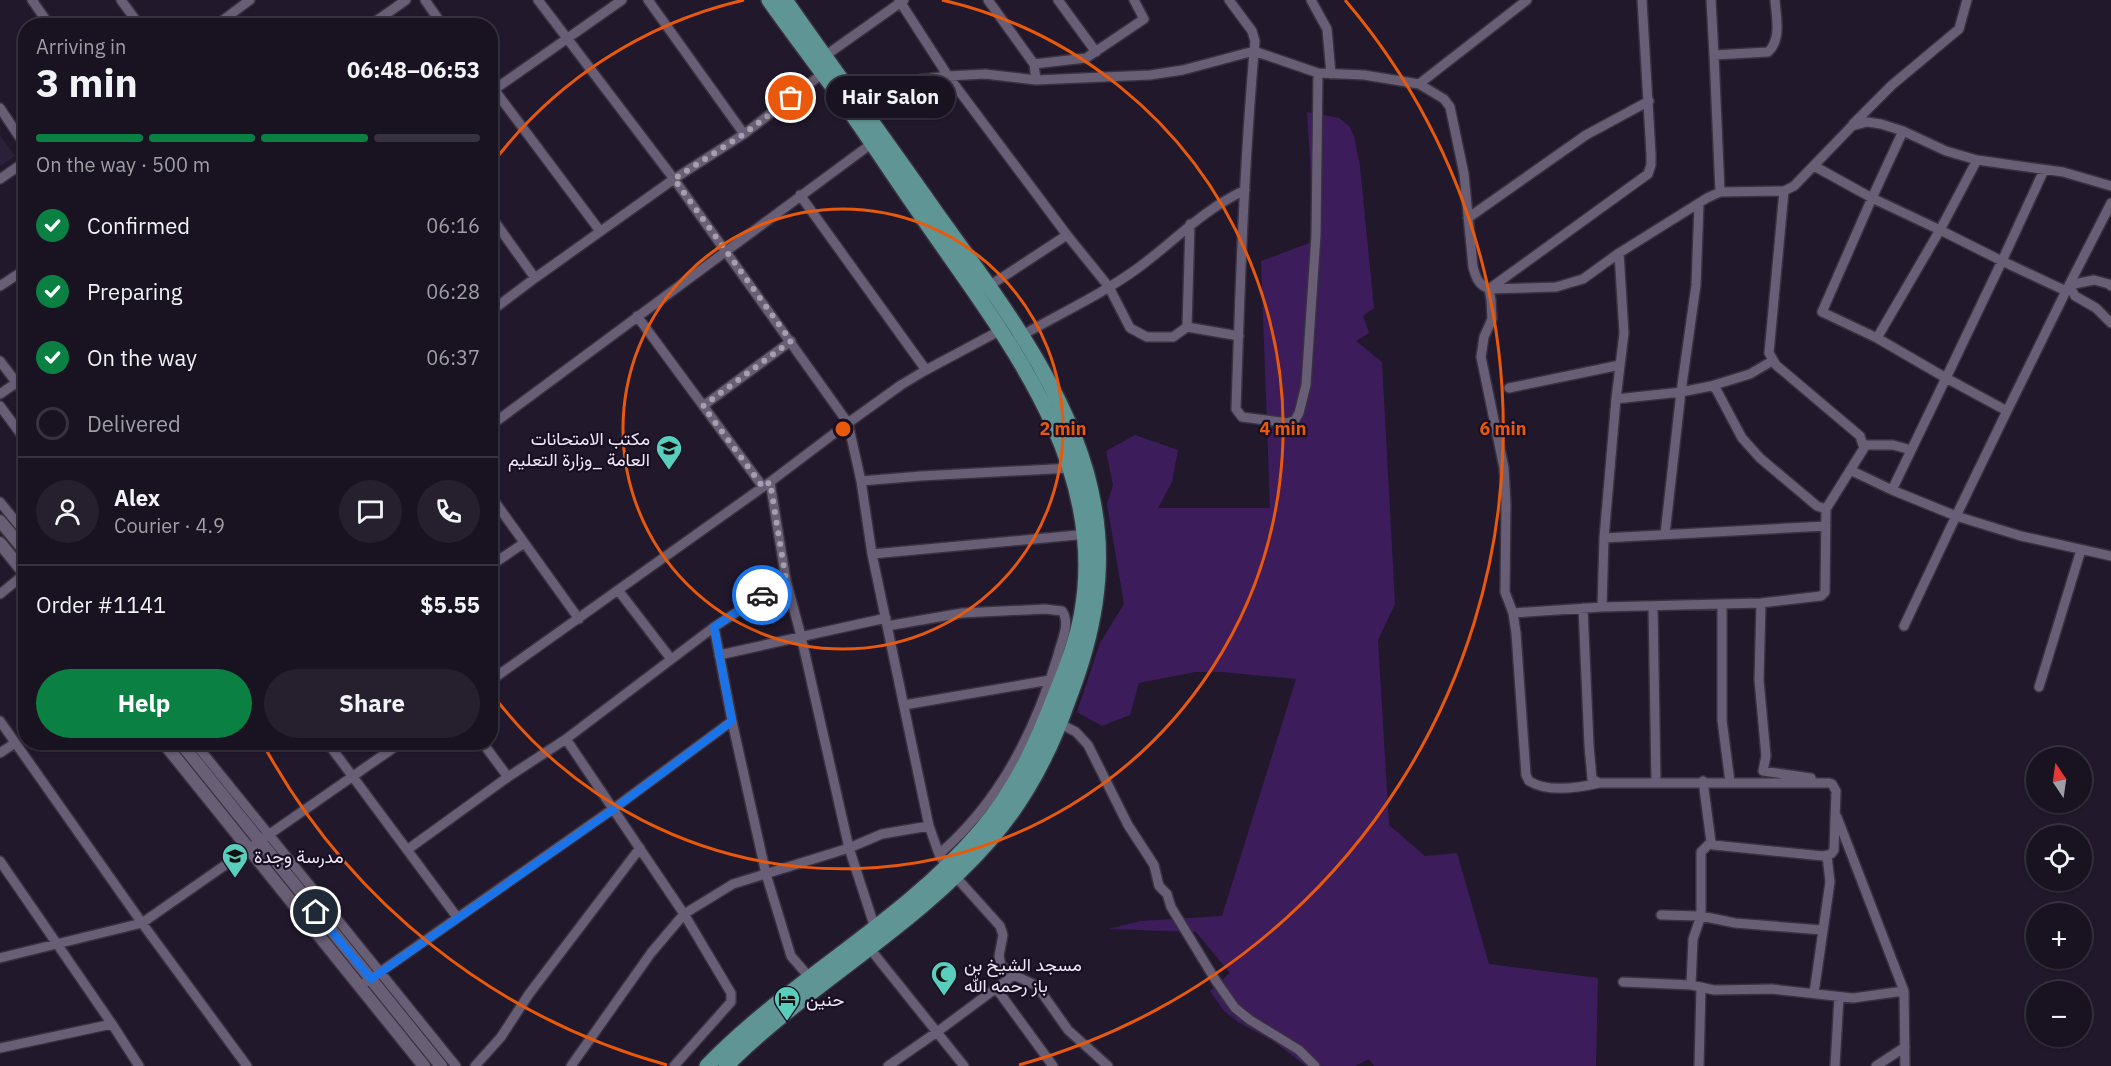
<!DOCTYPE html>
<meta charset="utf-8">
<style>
body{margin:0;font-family:"IBM Plex Sans",Vazirmatn,sans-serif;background:#26202e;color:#f1f3f6;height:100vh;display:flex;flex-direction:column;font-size:22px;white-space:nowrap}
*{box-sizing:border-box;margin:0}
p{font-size:20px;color:#9f9ea5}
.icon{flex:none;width:33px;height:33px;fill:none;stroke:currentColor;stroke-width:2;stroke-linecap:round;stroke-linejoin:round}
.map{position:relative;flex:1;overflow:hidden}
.drawer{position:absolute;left:18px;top:18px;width:480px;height:732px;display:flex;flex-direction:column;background:#191221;border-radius:24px;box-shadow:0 2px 4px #0004,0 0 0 2px #37323f}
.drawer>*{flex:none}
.needle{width:39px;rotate:347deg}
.buttons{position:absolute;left:2026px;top:747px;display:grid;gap:12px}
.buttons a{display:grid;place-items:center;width:66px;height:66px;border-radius:50%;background:#191221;box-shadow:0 2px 4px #0004,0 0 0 2px #37323f;font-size:30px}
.pin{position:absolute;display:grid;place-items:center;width:51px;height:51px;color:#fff;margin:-26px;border:3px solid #fff;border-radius:50%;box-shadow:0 2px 6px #0007}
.courier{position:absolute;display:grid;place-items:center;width:60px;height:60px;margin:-30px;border:4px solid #1a73e8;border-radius:50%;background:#fff;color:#222;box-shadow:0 2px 8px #0007}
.bubble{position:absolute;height:42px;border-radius:21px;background:#191221;box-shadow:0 2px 4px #0004,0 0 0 2px #37323f;font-size:20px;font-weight:800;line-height:42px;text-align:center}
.overview em{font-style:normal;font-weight:800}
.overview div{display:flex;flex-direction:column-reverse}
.overview{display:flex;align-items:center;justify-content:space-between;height:102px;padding:0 18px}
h1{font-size:39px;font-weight:800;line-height:45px}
.bar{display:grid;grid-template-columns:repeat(4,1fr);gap:9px 6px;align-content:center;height:72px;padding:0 18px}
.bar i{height:8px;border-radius:4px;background:#37323f}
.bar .selected{background:#0b8043}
.bar p{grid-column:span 4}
.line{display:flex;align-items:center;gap:15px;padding:0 18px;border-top:2px solid #37323f}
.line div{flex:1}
.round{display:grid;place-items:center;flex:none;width:63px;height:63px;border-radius:32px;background:#26202e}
ol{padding:0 18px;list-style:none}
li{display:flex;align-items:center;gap:18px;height:66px}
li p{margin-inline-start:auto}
li .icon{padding:6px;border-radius:50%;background:#0b8043;color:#fff;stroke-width:4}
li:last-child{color:#9f9ea5}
li i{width:33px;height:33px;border:3px solid #37323f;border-radius:50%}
.action{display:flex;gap:12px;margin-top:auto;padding:12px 18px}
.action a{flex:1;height:69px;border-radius:36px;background:#0b8043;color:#fff;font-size:24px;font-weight:800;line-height:69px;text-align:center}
.action a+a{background:#26202e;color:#f1f3f6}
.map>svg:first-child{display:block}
.built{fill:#2b2039}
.green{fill:#3d1c5c}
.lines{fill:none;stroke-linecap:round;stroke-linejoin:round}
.minor-casing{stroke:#383140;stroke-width:12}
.tertiary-casing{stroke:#383140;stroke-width:15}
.primary-casing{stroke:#383140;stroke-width:18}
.minor{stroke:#685e75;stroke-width:9}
.tertiary{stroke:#685e75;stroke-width:12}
.primary{stroke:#5f9595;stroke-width:15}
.done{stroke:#a59fae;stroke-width:6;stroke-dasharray:0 10.8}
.route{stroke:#1a73e8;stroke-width:8}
.ring{fill:none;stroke:#e8590c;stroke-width:3}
.labels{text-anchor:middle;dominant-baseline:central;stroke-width:4.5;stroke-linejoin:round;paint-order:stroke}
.poi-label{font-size:18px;fill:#ece7f4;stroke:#180f22;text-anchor:start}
.centre{fill:#e8590c;stroke:#180f22;stroke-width:3}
.ring-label{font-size:18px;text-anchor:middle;font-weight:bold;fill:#e8590c;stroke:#180f22;stroke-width:4.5;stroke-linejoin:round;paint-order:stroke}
</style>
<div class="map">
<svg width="2111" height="1066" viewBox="0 0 2111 1066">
<rect width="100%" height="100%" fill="#21182c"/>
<path class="built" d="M0 135 15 156 0 166Z"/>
<path class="green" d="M1307 112 1339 118 1349 126 1354 136 1360 167 1374 308 1363 316 1369 333 1356 341 1382 362 1395 604 1378 640 1389 825 1425 856 1457 853 1489 964 1598 978 1596 1066H1374L1369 1059 1355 1066H1306L1273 1041 1238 1022 1223 1010 1210 991 1230 973 1196 932 1109 929 1140 921 1222 916 1296 679 1222 672H1195L1139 683 1130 715 1102 726 1077 712 1100 643 1124 604 1107 504 1113 485 1106 451 1135 435 1178 450 1172 482 1158 508H1270L1261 261 1315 241Z"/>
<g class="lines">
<g class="minor-casing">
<path id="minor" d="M32 0 50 26
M121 0 140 26
M425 0 443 26
M538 0 674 179 848 423 861 481 872 554 929 826 939 854 946 866 1000 926 1003 935 999 956 1001 965 1014 975 1037 986 1068 1030 1108 1066
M648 0 744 134
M899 0 948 76 1067 235 1109 287 1130 328 1147 337H1173L1187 327
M988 0 1034 64 1036 80
M1058 0 1096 52
M1229 0 1252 31 1255 41C1244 164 1240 286 1236 409L1242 417 1288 423 1295 420 1299 413 1306 385 1316 235 1318 73
M1311 0 1327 29 1331 74
M1711 0 1714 55
M215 26 250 0
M369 26 406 0
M822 58 904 0
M1034 64 1086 58 1144 19 1134 0
M490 84 600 231
M1419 84 1527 0
M495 89 622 0
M847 89 948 76 985 74 1036 80 1150 75 1183 70 1254 51 1318 73 1364 75 1419 84 1444 99 1450 107 1464 174 1473 267C1476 278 1478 284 1489 289L1556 287 1583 279 1619 253 1707 198 1720 192 1784 191 1794 186 1852 126 1867 122 1881 124 1903 131 1946 151 1977 160 2063 172 2111 186
M0 108 26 147
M1853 124 1892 85 1959 29 1967 0
M1814 166 1872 198 1822 312 1877 338 1940 230 1872 198 1903 131
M2044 170 2002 261 2066 291 2111 203
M0 179 26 161
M1720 192 1714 55 1768 52C1782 39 1776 17 1775 0
M800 195 926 370
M490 215 535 278
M1468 218 1586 135 1649 101
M1190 224 1187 327 1239 336
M0 286 26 269
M989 286 1067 235
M2111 286 2109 284 2094 280 2069 285 2075 296 2096 308 2111 323
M490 312 535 278 674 179 744 134 822 74
M637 316 763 487
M1019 337C1059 314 1101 295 1138 268 1176 240 1201 211 1245 190
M1877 338 1946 378 2002 261 1940 230 1977 160
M0 361 26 395
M1711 386 1750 374 1772 361
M1509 388 1620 365
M0 394 26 376
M1616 399 1681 392 1711 386 1716 389 1742 438 1760 458 1817 506 1826 509
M0 406 26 441
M703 406 791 341
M2007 411 1956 516 1892 490 1946 378 2007 411 2066 291
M490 426 871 144
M1864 445H1893L1911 450
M1850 470 1892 490
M861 481 921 476 1071 468
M770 482 786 580 801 636 849 848 876 931
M490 495 579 619
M0 502 26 534
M1665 534 1681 392 1696 285 1699 204
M1604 538 1826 526
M872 554 1088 534
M490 566 524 543
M618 590 671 659
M0 594 26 573
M1761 603 1759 680 1766 756 1763 771 1811 778
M1722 604V720L1730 782
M1653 606 1656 782
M1602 607 1604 538 1616 399 1624 333 1619 253
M1583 608 1589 745 1592 779 1599 783H1829L1832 784 1836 791 1834 850 1831 854 1823 856 1713 845 1711 842 1703 781
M1513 613 1602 607 1761 603 1821 596 1825 592 1826 509 1864 448 1860 436 1776 365 1769 353 1784 191
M887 626 962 613 1045 609 1062 611C1071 623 1061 642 1058 655 1035 731 1000 802 939 854
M1904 626 1956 516 2021 536 2111 556
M714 627 732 721 766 874 791 956 810 978
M719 655 886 618
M490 681 770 482 848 423 901 385 926 370 1001 330
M2039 687 2081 550
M904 705 1050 680
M0 721 142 923 247 1066
M1057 722 1076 732 1088 745 1128 825 1154 865 1159 886 1167 894 1171 907 1216 981 1235 1008 1250 1020 1299 1050 1315 1066
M566 739 684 914 731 993V1002L674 1066
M194 742 456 1066
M327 742 457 917
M482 742 508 777
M0 753 15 743
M1599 783C1578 788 1548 793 1529 781L1526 775 1516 633 1513 613 1505 592 1506 503 1504 468 1481 357 1484 337 1492 319 1491 300 1489 289 1648 174 1651 165V154L1642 0
M1837 817 1904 991 1905 1066
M407 850 508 777 566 739 714 627 786 580
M0 861 112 1024 139 1066
M1661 915 1701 916 1735 923 1822 930
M867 945 964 1066
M0 958 142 923 402 742
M366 982 613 809 732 721
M1623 982 1691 985 1714 990 1772 989 1853 998 1904 991
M1691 985 1693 939 1701 916V852L1711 842
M996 988 1053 1066
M1814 993 1830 882 1827 856
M0 1048 112 1024
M475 1066 501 1037 529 994 640 848
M571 1066 651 953 684 914 733 884 849 848 882 834 929 826
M888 1066 937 1032 1014 975
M1699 1066 1701 987
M1835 1066 1839 997
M1876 1066 1905 1047"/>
</g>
<g class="tertiary-casing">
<path id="tertiary" d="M0 521 26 552
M0 543 26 575
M163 742 424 1066
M180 742 441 1066"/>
</g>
<g class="primary-casing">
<path id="primary" d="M707 1066C791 979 902 923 981 830 1016 789 1037 743 1056 693 1067 666 1077 640 1082 611 1107 466 1010 343 932 231 899 184 868 136 835 90 813 60 790 30 769 0
M726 1066C808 984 912 929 990 840 1026 799 1051 750 1069 698 1093 636 1106 573 1094 506 1076 399 999 300 937 214 887 142 835 72 785 0"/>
</g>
<use href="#minor" class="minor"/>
<use href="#tertiary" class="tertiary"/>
<use href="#primary" class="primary"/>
</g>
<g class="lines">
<path class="done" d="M762 595 786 580 770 482 763 487 703 406 791 341 674 179 744 134 791 98"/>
<path class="route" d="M316 912 371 979 614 809 732 721 714 627 762 595"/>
</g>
<g class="ring">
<circle cx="843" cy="429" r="220"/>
<path d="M492 164A440 440 0 0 1 744 0M942 0A440 440 0 1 1 492 694"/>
<path d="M667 1065A660 660 0 0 1 263 744M1345 0A660 660 0 0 1 1019 1065"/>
</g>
<defs>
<g id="school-pin" transform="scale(1.35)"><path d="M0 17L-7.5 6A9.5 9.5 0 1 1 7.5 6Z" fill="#5acebc" stroke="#180f22"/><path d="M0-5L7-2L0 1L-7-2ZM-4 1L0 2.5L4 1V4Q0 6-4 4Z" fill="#111"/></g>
<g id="mosque-pin" transform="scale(1.35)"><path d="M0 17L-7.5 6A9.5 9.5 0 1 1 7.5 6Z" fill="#5acebc" stroke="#180f22"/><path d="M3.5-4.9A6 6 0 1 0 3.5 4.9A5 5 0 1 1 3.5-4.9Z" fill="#111"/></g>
<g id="hotel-pin" transform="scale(1.35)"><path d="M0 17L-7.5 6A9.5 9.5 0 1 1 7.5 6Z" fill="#5acebc" stroke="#180f22"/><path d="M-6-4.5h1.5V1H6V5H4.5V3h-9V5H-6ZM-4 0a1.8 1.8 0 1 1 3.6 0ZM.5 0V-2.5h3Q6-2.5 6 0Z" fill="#111"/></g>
</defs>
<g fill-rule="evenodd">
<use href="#school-pin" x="669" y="448"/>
<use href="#school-pin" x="235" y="856"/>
<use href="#mosque-pin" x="944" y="974"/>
<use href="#hotel-pin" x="787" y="999"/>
</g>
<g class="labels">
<g class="poi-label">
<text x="650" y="438" text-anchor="end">مكتب الامتحانات<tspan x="650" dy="21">العامة _وزارة التعليم</tspan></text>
<text x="254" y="856">مدرسة وجدة</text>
<text x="964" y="964">مسجد الشيخ بن<tspan x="964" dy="21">باز رحمه الله</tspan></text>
<text x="806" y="999">حنين</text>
</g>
</g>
<circle cx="843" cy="429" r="9" class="centre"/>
<g class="ring-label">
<text x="1063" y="435">2 min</text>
<text x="1283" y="435">4 min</text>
<text x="1503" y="435">6 min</text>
</g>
</svg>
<div class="buttons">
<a><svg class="needle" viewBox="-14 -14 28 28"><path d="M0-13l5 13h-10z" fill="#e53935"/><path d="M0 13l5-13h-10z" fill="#9f9ea5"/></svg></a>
<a><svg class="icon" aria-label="locate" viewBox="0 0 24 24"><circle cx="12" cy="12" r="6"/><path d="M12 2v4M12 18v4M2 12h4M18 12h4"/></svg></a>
<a>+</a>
<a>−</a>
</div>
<div class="pin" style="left:791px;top:98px;background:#ea580c"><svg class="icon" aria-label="bag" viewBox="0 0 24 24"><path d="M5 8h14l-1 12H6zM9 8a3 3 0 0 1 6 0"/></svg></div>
<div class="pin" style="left:316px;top:912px;background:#1f2937"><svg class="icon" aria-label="home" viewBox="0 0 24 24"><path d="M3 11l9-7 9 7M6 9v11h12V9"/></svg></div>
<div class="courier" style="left:762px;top:595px"><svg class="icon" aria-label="car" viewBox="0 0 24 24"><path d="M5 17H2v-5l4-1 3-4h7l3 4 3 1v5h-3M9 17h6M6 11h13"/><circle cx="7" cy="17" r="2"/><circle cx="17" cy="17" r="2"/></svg></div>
<div class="bubble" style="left:826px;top:76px;width:129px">Hair Salon</div>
<section class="drawer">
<div class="overview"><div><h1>3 min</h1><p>Arriving in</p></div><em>06:48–06:53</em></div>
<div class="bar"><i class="selected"></i><i class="selected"></i><i class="selected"></i><i></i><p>On the way · 500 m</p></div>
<ol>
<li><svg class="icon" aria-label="check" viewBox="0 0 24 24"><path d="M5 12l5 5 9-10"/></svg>Confirmed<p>06:16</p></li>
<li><svg class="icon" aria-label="check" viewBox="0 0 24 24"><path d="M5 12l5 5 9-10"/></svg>Preparing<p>06:28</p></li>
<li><svg class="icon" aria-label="check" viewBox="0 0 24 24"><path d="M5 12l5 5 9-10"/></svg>On the way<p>06:37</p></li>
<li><i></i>Delivered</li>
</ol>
<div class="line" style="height:108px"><a class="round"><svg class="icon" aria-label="person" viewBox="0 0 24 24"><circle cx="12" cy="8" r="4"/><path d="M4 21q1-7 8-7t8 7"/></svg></a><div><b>Alex</b><p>Courier · 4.9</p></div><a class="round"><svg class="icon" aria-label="chat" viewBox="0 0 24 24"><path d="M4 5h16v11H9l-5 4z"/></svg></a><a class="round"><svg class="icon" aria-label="phone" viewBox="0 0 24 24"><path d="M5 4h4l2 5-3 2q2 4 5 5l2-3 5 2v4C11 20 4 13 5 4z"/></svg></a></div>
<div class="line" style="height:78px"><div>Order #1141</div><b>$5.55</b></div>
<div class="action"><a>Help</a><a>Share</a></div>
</section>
</div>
